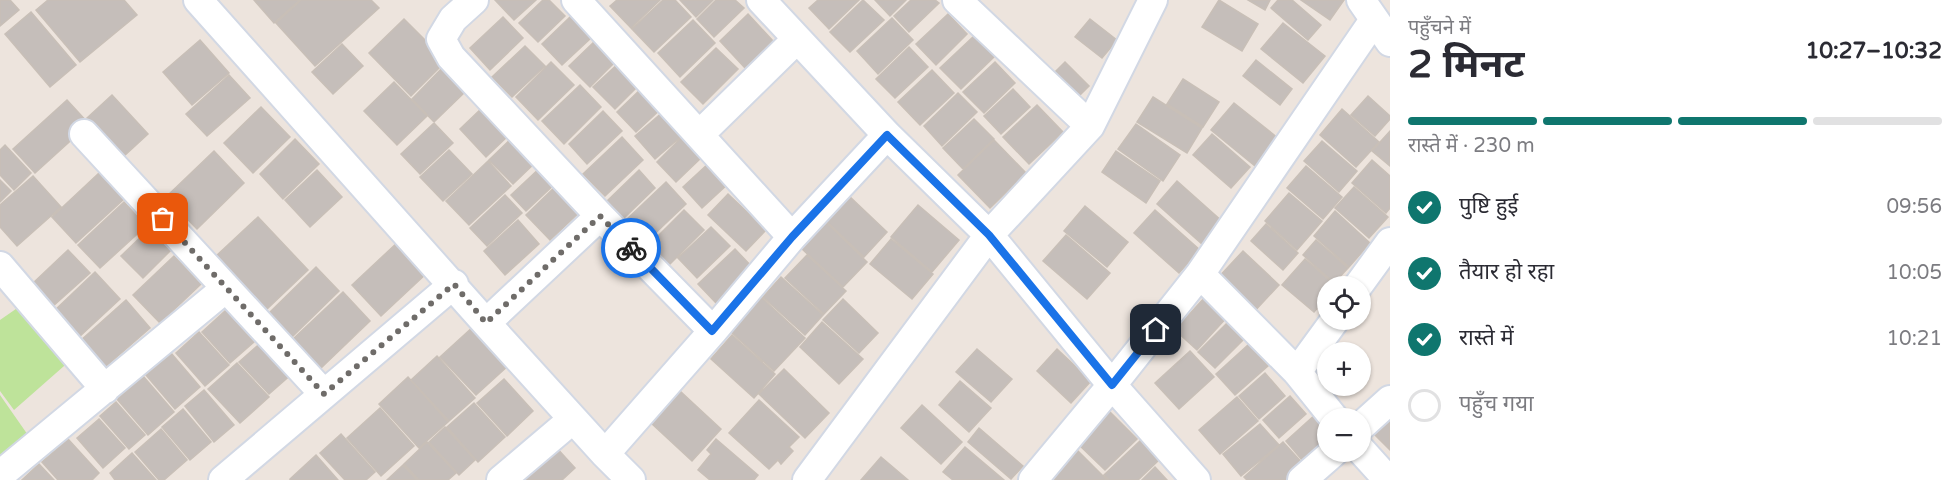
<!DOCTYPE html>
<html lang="hi">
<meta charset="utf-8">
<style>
body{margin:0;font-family:"Varela Round","Noto Sans Devanagari",sans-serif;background:#f7f7f7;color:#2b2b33;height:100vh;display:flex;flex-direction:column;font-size:22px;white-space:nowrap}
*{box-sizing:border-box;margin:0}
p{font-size:20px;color:#7c7c81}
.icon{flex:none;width:33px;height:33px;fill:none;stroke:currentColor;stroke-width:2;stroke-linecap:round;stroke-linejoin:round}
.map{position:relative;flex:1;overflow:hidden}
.side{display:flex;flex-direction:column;background:#fff;width:570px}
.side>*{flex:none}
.buttons{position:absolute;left:1317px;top:276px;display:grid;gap:12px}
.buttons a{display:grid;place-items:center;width:54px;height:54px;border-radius:50%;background:#fff;box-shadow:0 2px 4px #0004;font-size:30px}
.pin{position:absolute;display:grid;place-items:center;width:51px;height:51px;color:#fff;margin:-26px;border-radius:12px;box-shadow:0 3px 9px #0006}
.courier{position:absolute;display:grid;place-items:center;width:60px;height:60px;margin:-30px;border:4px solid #1a73e8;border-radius:50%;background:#fff;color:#222;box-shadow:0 2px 8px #0007}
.overview em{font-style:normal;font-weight:700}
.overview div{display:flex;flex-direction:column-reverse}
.overview{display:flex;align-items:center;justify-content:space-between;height:102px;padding:0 18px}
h1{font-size:39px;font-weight:700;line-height:45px}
.bar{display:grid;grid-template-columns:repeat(4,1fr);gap:9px 6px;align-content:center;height:72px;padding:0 18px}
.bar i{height:8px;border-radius:4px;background:#e1e1e2}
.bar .current{background:#0f766e}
.bar p{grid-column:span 4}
ol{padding:0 18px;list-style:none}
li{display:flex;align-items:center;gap:18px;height:66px}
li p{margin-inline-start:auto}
li .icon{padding:6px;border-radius:50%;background:#0f766e;color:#fff;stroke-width:4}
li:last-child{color:#7c7c81}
li i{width:33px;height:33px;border:3px solid #e1e1e2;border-radius:50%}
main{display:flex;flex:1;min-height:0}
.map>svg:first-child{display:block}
.green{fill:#bee39a}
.building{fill:#c5beba;stroke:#c8bfb7;stroke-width:1.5}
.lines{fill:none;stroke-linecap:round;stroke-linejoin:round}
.minor-casing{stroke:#d2d8e4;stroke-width:32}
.minor{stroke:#fff;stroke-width:28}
.done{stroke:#6f6c69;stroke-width:6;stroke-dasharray:0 10.8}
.route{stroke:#1a73e8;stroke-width:8}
</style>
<main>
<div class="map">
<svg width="1390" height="480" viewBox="0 0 1390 480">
<rect width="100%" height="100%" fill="#ede4dd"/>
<path class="green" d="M26 302 72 359 14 410 0 391V320Z
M0 395 30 438 0 464Z"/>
<path class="building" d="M0 0H10L19 10 0 26Z
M48 0H124L137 15 80 62 36 10Z
M254 0H300L274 23Z
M301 0H371L379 8 315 66 276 23Z
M495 0H536L514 20Z
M543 0H549L565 16 538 42 519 23Z
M617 0H660L631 28 610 6Z
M663 0H675L691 17 654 52 632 29Z
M680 0H713L696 17Z
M716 0H735L744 8 714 37 697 19Z
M818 0H859L829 29 809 8Z
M863 0 884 20 850 52 830 32Z
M875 0H906L890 16Z
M911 0H935L939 3 909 32 894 16Z
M1219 0 1258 24 1242 51 1202 27Z
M1248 0H1270L1265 10Z
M1278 0H1292L1321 25 1308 40 1271 8Z
M1301 0H1344L1330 20Z
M31 12 76 65 50 87 5 34Z
M748 14 773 41 745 68 720 41Z
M948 14 967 34 936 65 916 44Z
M571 16 591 38 562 65 542 44Z
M503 17 523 38 490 70 470 48Z
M892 18 913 40 878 74 857 51Z
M404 19 446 61 411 96 369 53Z
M1090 19 1117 40 1102 58 1075 37Z
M693 20 715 43 680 77 658 53Z
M1283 23 1325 56 1303 83 1261 49Z
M975 35 995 56 961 89 940 68Z
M597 39 617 60 590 87 569 66Z
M200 40 229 73 192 105 163 72Z
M342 44 363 66 333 94 312 72Z
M525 46 545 66 512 97 492 77Z
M909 47 928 67 895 98 876 79Z
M716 48 738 69 703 104 681 82Z
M1256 60 1292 89 1280 105 1243 76Z
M621 61 642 82 615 109 593 87Z
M551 62 574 85 538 120 516 97Z
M995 62 1015 83 984 113 963 92Z
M1065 62 1089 86 1075 100 1051 76Z
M444 66 467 90 434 122 412 99Z
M932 70 954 93 920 125 898 102Z
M229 75 250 98 207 136 186 114Z
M1183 79 1219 102 1203 127 1167 104Z
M394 82 427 116 397 145 364 111Z
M580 85 601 107 564 144 542 121Z
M644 86 664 106 636 132 617 112Z
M1013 89 1030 107 1001 134 984 116Z
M958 93 977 112 942 146 924 126Z
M112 95 148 134 123 157 87 118Z
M1368 96 1390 116V119L1375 136 1351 115Z
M1153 97 1202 128 1187 153 1137 122Z
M67 100 89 124 35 173 13 149Z
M1234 103 1278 138 1255 166 1211 130Z
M1037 105 1063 132 1029 164 1003 137Z
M484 106 510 134 486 157 460 129Z
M261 107 290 137 253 173 224 143Z
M1342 109 1379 142 1356 167 1320 135Z
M603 111 622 131 587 164 569 144Z
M664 111 684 134 655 159 635 136Z
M974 119 994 139 963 169 943 148Z
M434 123 453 143 420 174 401 154Z
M1136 124 1180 155 1163 181 1118 149Z
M1390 131V166L1372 151Z
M1212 134 1250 167 1231 188 1193 155Z
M515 135 538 160 513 184 489 160Z
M683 136 703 156 676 182 657 162Z
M622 137 643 160 605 196 583 174Z
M295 139 319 164 283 199 260 174Z
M994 140 1026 173 990 208 958 175Z
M1322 141 1357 171 1339 192 1304 161Z
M5 145 31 173 14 190 0 175V150Z
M449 150 472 174 443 201 420 177Z
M214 151 244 183 197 229 166 197Z
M1116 151 1160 181 1146 203 1102 172Z
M1372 160 1390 176V208L1386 213 1352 183Z
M488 161 511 186 469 225 446 201Z
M710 162 729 183 702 208 683 187Z
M543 165 558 181 526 211 511 195Z
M1306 166 1342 197 1323 219 1287 188Z
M317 170 342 197 310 227 285 200Z
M639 170 655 188 622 220 605 203Z
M99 173 124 199 76 243 52 217Z
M33 176 61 207 17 246 0 227V205Z
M0 180 11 191 0 202Z
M561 181 585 207 550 240 526 215Z
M1177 181 1223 222 1203 245 1157 204Z
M666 182 686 204 645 243 625 221Z
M1354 187 1388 217 1369 238 1335 208Z
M1289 193 1322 221 1297 250 1265 221Z
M728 194 766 230 746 251 708 215Z
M505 195 522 213 487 246 470 228Z
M848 195 887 232 864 257 825 220Z
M124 202 146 226 100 268 78 245Z
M918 205 959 240 932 272 891 237Z
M1085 206 1128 242 1107 267 1064 231Z
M684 210 704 230 669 265 649 245Z
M1155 210 1200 250 1179 273 1134 233Z
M1335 211 1370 243 1349 267 1314 236Z
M258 217 308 270 266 310 215 257Z
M518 220 539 244 505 275 484 251Z
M826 222 867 262 843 287 801 248Z
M1266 224 1298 253 1283 270 1251 241Z
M711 227 730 246 697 278 678 258Z
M149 229 170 251 143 278 121 256Z
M1066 235 1110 273 1087 299 1043 261Z
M891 239 933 274 912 299 870 264Z
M1316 240 1348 268 1334 283 1303 255Z
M399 241 428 272 381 316 352 285Z
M735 249 753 268 716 303 698 284Z
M68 250 90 273 52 307 31 285Z
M1243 251 1279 285 1252 314 1216 280Z
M807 255 846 291 824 314 785 278Z
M174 256 201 284 160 323 133 295Z
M1305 259 1336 286H1328V296L1314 312 1282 285Z
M316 267 339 291 291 338 268 314Z
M95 272 120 299 78 338 54 311Z
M781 277 823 315 805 335 763 297Z
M343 292 370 321 320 369 292 340Z
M1206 296 1228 316 1197 350 1175 330Z
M761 297 805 338 774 371 730 331Z
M843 299 878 333 859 353 823 320Z
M126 300 150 328 104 368 80 341Z
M226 310 254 342 230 363 202 332Z
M822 322 863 359 839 384 800 347Z
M1227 323 1243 340 1215 368 1198 352Z
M475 325 510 364 476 395 440 357Z
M199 332 229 365 205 386 176 353Z
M732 335 775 374 754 398 711 359Z
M264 340 293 373 269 394 239 362Z
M1249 344 1268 366 1235 395 1216 374Z
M977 349 1012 379 991 402 956 372Z
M1057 349 1091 381 1071 403 1037 371Z
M1190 351 1214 377 1179 409 1155 383Z
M171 353 200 387 175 409 146 375Z
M437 356 475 398 449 421 411 380Z
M237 363 269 397 240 423 208 389Z
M784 369 829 413 805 438 759 394Z
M1265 373 1285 396 1259 419 1239 396Z
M143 376 174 412 148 435 117 399Z
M408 377 448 422 419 448 379 404Z
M504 379 533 411 507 436 477 403Z
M960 381 991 408 969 432 939 405Z
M204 390 234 425 214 442 185 406Z
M680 391 721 429 692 461 651 423Z
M1290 396 1306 414 1279 438 1263 420Z
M1237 397 1258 421 1220 454 1199 430Z
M759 400 799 437 789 447 793 451 781 464 778 460 769 469 729 433Z
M116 402 145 435 129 449 100 416Z
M474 403 505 437 478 462 447 427Z
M922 405 962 442 941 464 901 428Z
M380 408 414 446 381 476 347 438Z
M183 409 211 442 190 460 162 427Z
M1108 410 1137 439 1105 470 1076 442Z
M1317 413 1328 425V450L1308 467 1286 441Z
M1390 415V450L1372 432Z
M99 419 125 448 103 468 77 438Z
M1260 424 1279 445 1241 476 1223 454Z
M445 427 475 460 459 475 429 442Z
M979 428 1023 466 1011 479 968 442Z
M161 429 187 460 164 480H159L135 452Z
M341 434 375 472 366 480H345L320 453Z
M68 439 99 473 92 480H58L42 462Z
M716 439 758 475 754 480H710L698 470 711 454 707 450Z
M1141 440 1160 459 1138 480H1109L1104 475Z
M427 442 456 473 448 480H419L404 464Z
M1283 442 1305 466 1290 480H1247L1244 477Z
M554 445 575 468 562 480H518Z
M965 447 1004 480H953L943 472Z
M1076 449 1107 480H1044Z
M132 453 156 480H115L110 473Z
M316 455 338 480H290V479Z
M881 457 908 480H861Z
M39 464 54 480H22Z
M403 465 417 480H387Z
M1155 467 1167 480H1142Z"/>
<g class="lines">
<g class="minor-casing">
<path id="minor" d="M198 0 486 323 605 454 631 480
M474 0 453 19 441 39 451 57 600 216 713 331
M576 0 792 237
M761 0 887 135 989 235 1112 385 1196 480
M957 0 1090 126
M1361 0 1390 42
M84 134 324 394
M699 135 797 39
M0 266 105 389
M1200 274 1297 372 1334 418
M1358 286 1390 242
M486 323 600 216
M1297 372 1335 320
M1360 427 1390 400
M1360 449 1388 480
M605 454 713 331 792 237 887 135
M0 475 226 288
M223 480 454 284
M501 480 573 419
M807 480 989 235 1090 126 1153 0
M1033 480 1112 385 1200 274 1374 20
M1302 480 1334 452"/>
</g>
<use href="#minor" class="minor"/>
</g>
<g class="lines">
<path class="done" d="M163 219 324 394 454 284 486 323 600 216 631 248"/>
<path class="route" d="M631 248 712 331 792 237 887 135 989 235 1112 385 1156 330"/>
</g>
</svg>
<div class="buttons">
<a><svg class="icon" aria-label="locate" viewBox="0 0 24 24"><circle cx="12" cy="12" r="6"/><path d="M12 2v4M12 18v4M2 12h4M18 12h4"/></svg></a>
<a>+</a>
<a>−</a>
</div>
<div class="pin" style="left:163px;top:219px;background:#ea580c"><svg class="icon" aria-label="bag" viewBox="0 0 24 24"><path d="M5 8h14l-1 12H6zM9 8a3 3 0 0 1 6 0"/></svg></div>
<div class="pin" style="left:1156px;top:330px;background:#1f2937"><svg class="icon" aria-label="home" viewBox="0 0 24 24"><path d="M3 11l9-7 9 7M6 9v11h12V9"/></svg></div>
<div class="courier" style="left:631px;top:248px"><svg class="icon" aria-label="bike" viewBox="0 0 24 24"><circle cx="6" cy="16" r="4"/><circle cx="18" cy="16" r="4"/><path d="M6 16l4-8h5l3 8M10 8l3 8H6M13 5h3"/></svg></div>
</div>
<section class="side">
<div class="overview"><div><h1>2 मिनट</h1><p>पहुँचने में</p></div><em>10:27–10:32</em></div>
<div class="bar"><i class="current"></i><i class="current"></i><i class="current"></i><i></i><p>रास्ते में · 230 m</p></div>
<ol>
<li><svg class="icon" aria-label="check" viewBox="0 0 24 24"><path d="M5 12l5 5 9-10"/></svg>पुष्टि हुई<p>09:56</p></li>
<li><svg class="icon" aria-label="check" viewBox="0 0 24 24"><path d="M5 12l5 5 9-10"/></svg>तैयार हो रहा<p>10:05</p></li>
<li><svg class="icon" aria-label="check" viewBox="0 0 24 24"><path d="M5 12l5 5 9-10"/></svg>रास्ते में<p>10:21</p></li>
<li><i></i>पहुँच गया</li>
</ol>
</section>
</main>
